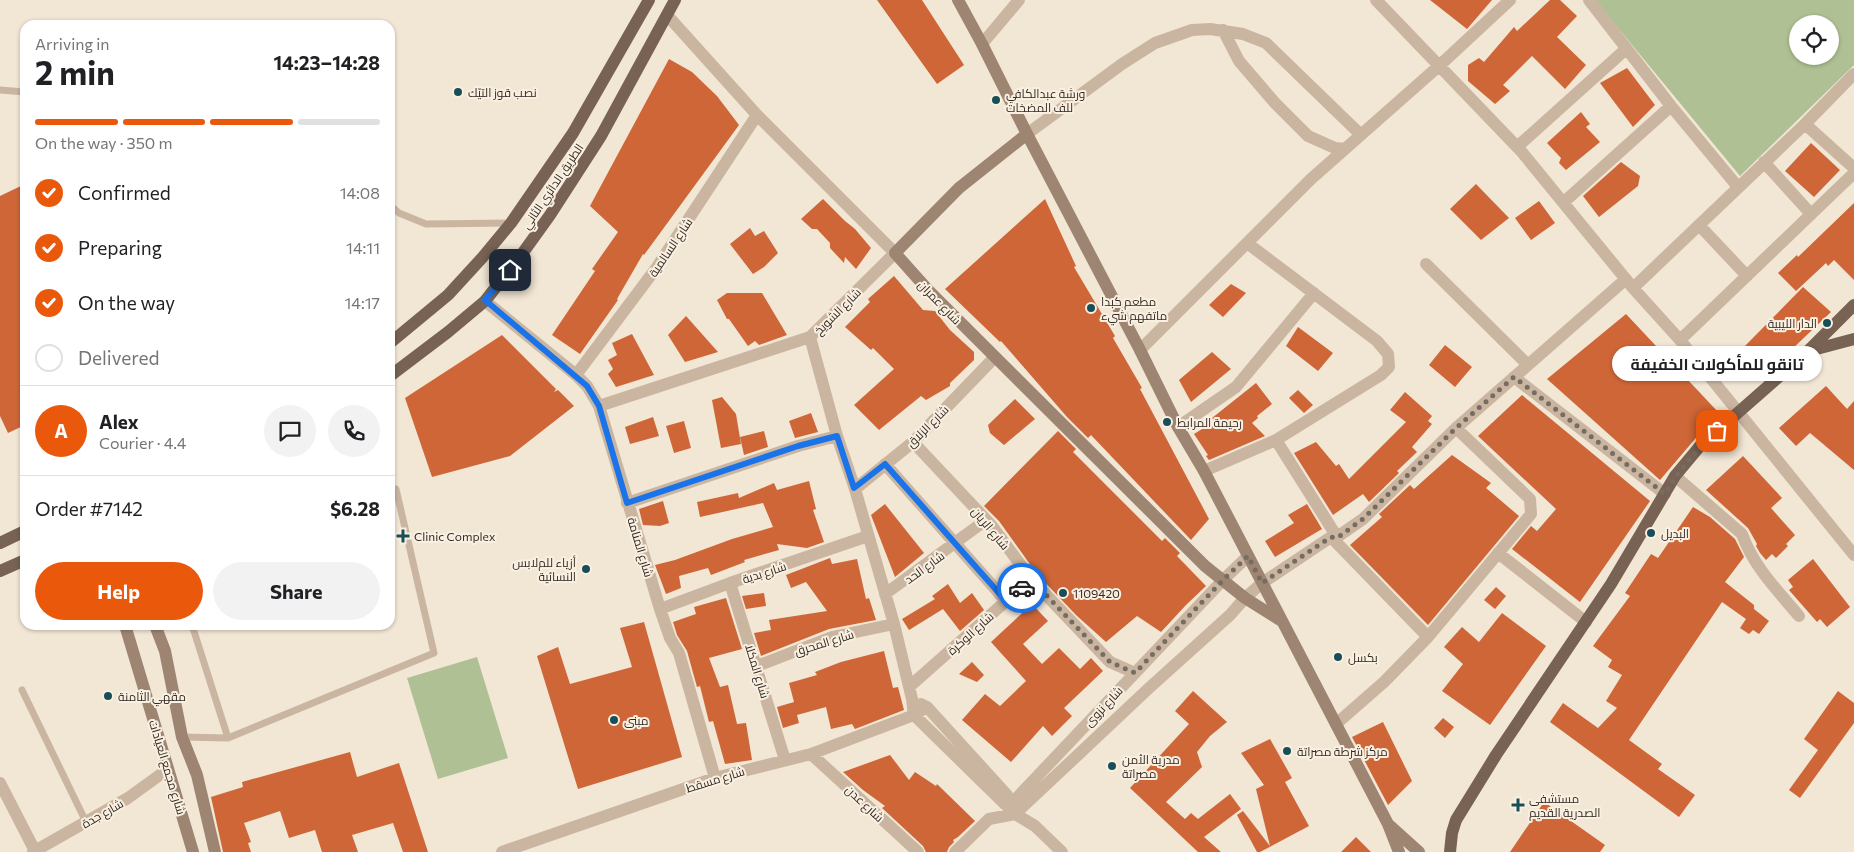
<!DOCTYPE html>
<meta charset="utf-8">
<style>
body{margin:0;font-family:Commissioner,Cairo,sans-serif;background:#f2f2f2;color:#202124;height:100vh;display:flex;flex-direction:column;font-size:19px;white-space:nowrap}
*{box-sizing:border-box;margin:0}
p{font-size:16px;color:#757577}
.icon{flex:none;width:28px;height:28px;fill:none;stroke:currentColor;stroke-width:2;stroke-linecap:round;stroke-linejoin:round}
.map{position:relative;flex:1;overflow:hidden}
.drawer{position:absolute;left:20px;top:20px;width:375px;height:610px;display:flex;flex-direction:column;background:#fff;border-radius:15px;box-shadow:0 1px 4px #0004}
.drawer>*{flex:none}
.controls{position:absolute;left:1789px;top:15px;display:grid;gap:10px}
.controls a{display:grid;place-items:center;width:50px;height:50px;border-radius:50%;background:#fff;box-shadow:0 1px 4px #0004;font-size:25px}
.pin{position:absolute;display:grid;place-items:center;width:42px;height:42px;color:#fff;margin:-21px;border-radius:10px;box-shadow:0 2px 8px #0006}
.courier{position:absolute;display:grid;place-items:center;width:50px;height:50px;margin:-25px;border:4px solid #1a73e8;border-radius:50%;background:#fff;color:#222;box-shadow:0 1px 6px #0007}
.bubble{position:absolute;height:35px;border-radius:18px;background:#fff;box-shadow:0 1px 4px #0004;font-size:16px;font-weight:700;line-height:35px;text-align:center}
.overview em{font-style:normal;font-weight:700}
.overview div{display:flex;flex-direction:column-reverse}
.overview{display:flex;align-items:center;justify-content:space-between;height:85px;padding:0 15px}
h1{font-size:32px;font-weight:700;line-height:38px}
.bar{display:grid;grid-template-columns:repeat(4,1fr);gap:8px 5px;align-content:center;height:60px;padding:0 15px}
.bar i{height:6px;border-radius:4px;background:#e0e0e0}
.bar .current{background:#ea580c}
.bar p{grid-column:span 4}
.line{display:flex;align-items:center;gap:12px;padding:0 15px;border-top:1px solid #e0e0e0}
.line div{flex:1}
.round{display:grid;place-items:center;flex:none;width:52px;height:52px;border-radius:26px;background:#f2f2f2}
ol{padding:0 15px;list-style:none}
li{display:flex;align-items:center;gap:15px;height:55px}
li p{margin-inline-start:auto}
li .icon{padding:5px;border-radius:50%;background:#ea580c;color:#fff;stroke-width:4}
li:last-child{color:#757577}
li i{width:28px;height:28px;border:2px solid #e0e0e0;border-radius:50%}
.button{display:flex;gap:10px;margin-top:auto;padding:10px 15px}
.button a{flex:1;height:58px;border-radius:30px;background:#ea580c;color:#fff;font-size:20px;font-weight:700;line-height:58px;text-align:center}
.button a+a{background:#f2f2f2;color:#202124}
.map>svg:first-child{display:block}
.green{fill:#afc194;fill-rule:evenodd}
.building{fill:#ce6637}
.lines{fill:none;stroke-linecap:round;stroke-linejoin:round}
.service{stroke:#cab6a0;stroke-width:7}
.minor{stroke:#cab6a0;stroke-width:12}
.secondary{stroke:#9d8572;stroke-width:12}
.primary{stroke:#776254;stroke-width:12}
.done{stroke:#766c62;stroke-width:5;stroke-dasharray:0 9}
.route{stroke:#1a73e8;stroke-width:6}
.poi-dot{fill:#184e57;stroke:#faf0e1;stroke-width:2}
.labels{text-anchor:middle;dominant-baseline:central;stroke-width:4;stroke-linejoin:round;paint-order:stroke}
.poi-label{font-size:12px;fill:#332a24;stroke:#faf0e1;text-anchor:start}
.street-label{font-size:12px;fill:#332a24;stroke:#faf0e1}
</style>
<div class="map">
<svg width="1854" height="852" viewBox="0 0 1854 852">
<rect width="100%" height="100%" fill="#f2e6d5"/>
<path class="green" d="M1595 0H1854V65L1740 176ZM1798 24H1830V56H1798Z
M477 657 508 758 438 779 407 678Z"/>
<path class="building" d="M877 0H922L964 65 937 84Z
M1430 0H1492L1467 29Z
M1550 0H1560L1577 16 1557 37 1586 65 1565 89 1532 56 1503 85 1510 91 1495 104 1468 81V65L1479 58 1484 62 1514 27 1517 31Z
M669 59 692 72 717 96 739 125 644 255 643 254 617 299 618 300 580 354 552 335 595 271 592 269 618 232 590 206Z
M1627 68 1655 105 1633 127 1600 83Z
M1581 112 1590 124 1586 127 1600 142 1566 170 1559 163 1561 158 1547 143Z
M1811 143 1840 170 1814 197 1785 171Z
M1621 162 1640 176 1638 186 1599 217 1583 196Z
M25 184V425L8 433 0 416V196Z
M1476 184 1509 218 1481 240 1450 209Z
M823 199 845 221 855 229 871 248 856 269 845 257 844 263 830 248V243L817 229H812L801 219Z
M1045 199 1076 266 1074 267 1115 336 1113 338 1142 388 1140 389 1209 519 1191 540 1091 435 1088 438 1067 417 1001 341 1000 342 945 289Z
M1539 201 1555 223 1531 240 1515 218Z
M1854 203V280L1834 260 1828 266 1826 263 1796 291 1778 273 1797 255 1798 257Z
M750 228 755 236 764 231 778 253 764 267 753 274 730 244Z
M894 276 923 310 935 311 950 330 974 352V360L950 383V386L926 400 921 396 879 430 854 405 894 369 873 348 871 350 845 327 870 302 868 299Z
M1231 284 1246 293 1223 317 1209 305Z
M1803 287 1831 312 1768 372 1743 348Z
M727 293H762L787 335 759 345 755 341 748 346 729 319H727L717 300Z
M1626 314 1718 412 1660 480 1547 379Z
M686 316 718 352 685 362 668 335Z
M1298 327 1333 353 1318 371 1286 346Z
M632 334 654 375 616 387 608 374 613 369 608 360 617 355 612 343Z
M502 335 556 389 554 392 558 390 574 406 510 456 432 477 405 398Z
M1445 345 1472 367 1455 387 1429 365Z
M1212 352 1231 369 1191 402 1179 380Z
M1256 383 1272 404 1257 416 1258 418 1252 423 1265 436 1209 460 1206 456 1208 455 1194 434 1215 421 1212 418Z
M1826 386 1847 409 1854 401V470L1810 433 1796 446 1779 428Z
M1298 390 1313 405 1304 413 1289 398Z
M1405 392 1432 416 1428 421 1432 424 1412 447 1417 452 1397 471 1399 473 1369 502 1363 494 1333 515 1294 453 1316 442 1336 466 1339 464 1349 479 1406 422 1390 410Z
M1522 395 1650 501 1580 602 1512 549 1531 526 1537 531 1556 509 1478 436Z
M722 397 736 414 741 444 721 448 712 400Z
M1015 399 1035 419 1004 445 990 433 988 425Z
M811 413 818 432 795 438 789 421Z
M653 417 659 436 630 444 625 427Z
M684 421 691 448 674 453 666 426Z
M764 431 768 447 744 455 740 437Z
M1058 431 1076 449 1073 452 1162 541 1165 538 1180 553 1177 556 1206 586 1186 605 1161 632 1137 616 1106 642 1076 615 1037 574 999 521 984 506Z
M1452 455 1491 483 1486 488 1519 516 1428 625 1350 545 1382 517 1379 514 1410 485 1414 489Z
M1743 456 1782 498 1771 508 1795 535 1786 544 1788 546 1776 558 1772 554 1766 560 1760 553 1756 546 1757 544 1748 528 1706 490Z
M809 481 816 509 813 510 824 542 807 548 777 544 779 550 744 560 745 562 711 575 708 568 679 576 681 588 666 594 655 565 675 560 732 539 773 527 763 503 700 517 697 502 738 493 739 498 774 483 777 490Z
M663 501 669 523 660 526 643 525 639 509Z
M885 504 924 553 895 577 871 515Z
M1307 504 1322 529 1275 557 1265 541 1294 523 1288 515Z
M1693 507 1710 517 1735 539 1744 557 1725 582 1754 605V609L1769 621 1759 634 1753 630 1749 634 1740 628 1746 619 1722 602 1629 740 1662 764 1658 769 1695 795 1679 817 1550 722 1563 703 1598 728 1617 708 1606 701 1622 675 1608 667 1612 660 1593 646 1630 596 1625 593 1651 554 1658 558Z
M830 558 832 564 857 559 866 599 869 598 876 620 829 629 761 656 754 633 771 630 769 620 827 611 806 582 791 588 786 575Z
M1813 559 1850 607 1827 627 1820 619 1817 622 1789 590 1793 587 1788 580Z
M948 584 960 603 972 593 984 610 960 631 943 609 909 630 902 619 935 599 932 596Z
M1496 587 1506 596 1495 609 1484 600Z
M764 593 766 606 746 609 742 596Z
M726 598 742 649 709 658 720 687 728 685 737 724 746 723 752 760 725 764 713 721 709 722 700 686 697 687 687 651 677 635 673 622 696 614 694 607Z
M1032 604 1048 621 1023 644 1042 664 1059 648 1080 669 1091 658 1103 671 1064 708 1072 716 1052 736 1043 726 1011 762 962 720 985 694 1000 706 1026 681 991 642Z
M1502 613 1546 646 1490 725 1442 691 1463 664 1444 647 1462 627 1479 642Z
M644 622 682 757 578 789 537 656 558 647 570 684 632 667 620 628Z
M884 651 893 688 898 687 904 710 855 729 852 724 831 729 826 707 797 715 799 723 783 728 777 707 794 702 789 683 817 675 815 672 841 662Z
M972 662 984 675 977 682 959 674Z
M1193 691 1227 722 1210 736 1197 752 1202 767 1166 802 1185 819 1191 813 1198 819 1230 794 1241 809 1204 837 1221 852H1198L1130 788 1189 724 1175 711Z
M1838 691 1854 703V723L1800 798 1789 790 1818 750 1804 739Z
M1443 718 1454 727 1445 738 1434 728Z
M1383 722 1412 781 1388 805 1352 737Z
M1270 739 1292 778 1285 782 1309 826 1260 852H1257L1237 815 1243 811 1270 846 1256 789 1264 785 1241 753Z
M350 752 357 777 399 763 428 852H403L393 823 352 835 358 852H322L315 830 289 838 280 811 244 823 251 842 248 843 251 852H223L211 797 243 787 242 782Z
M890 755 909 780 915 772 936 786 937 784 975 821 958 837 953 840 954 842 949 847 947 852H926L923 846 882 808 885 806 863 790 843 772Z
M1544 802 1605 845 1600 852H1510Z
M1356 837 1371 852H1341Z"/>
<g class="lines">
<path class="service" d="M0 90 25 92
M390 205 399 213 426 224 511 223
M192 625 228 738
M22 690 86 822
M182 737 228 738 434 653 396 489"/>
<path class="minor" d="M1376 0 1521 151 1633 288 1680 340 1854 555
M1589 0 1671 106 1738 187
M1223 30 1239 61 1275 103 1308 136 1335 148 1345 149
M982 44 1019 0
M1805 124 1854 168
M1027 134 1122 64 1155 43 1192 30 1210 29 1243 34 1266 43 1361 135
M1517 147 1626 49
M1764 162 1811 214
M1564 202 1671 106
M1699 225 1747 276
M1426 264 1527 364
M1633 288 1805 124 1854 74
M485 301 576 375 587 386 599 406 660 609 670 638 679 653 715 778
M810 337 837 436 855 489 894 624 912 699 914 715 1015 814 1035 826 1062 852
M1680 340 1854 173
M1140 350 1311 179 1440 65 1510 0
M576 375 657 267 757 115
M1514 377 1665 494
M599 406 810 337 895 253 757 115 667 15
M1178 427 1236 387 1314 293
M1276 440 1337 537
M913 442 992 526 1031 579 1110 662 1135 673
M885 464 1006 601
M1204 471 1276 440 1381 375 1389 367 1388 354 1377 341 1247 243
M1675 476 1742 534C1753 566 1778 591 1799 616
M855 489 913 442 994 358
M627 503 798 446 837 436
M1331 537 1428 637
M1498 553 1586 622
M730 583 785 760
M885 594 986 520
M660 609 730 583 868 536
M757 666 832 637 894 624
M909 687 1031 579
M921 704 927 707 1007 795
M1336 724 1384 682 1428 637 1531 514 1530 499 1456 428
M811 754 918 852
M0 783 35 851
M999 796 1013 802 1223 580 1248 556
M1015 814 1148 689 1230 615 1245 598 1262 583 1331 537H1337L1363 519 1456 428 1626 279
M989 819 1015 814
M33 852 128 798 168 769
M502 852 715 778 811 754 914 715 927 707
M955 852 989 819"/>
<path class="secondary" d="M958 0 982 44 1027 134 1140 350 1178 427 1204 471 1388 824 1399 852
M1027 134 959 188 895 253 928 290 1205 566 1245 598 1280 620
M125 625 193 852
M155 625 165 651 182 737 197 775 215 852
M1389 825 1419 852"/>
<path class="primary" d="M390 343 448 295 482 258 511 223 573 133 649 0
M1809 351 1854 339
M390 376 448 332 485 301 522 254 550 215 601 136 675 0
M0 543 25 531
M0 571 25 560
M1450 852 1452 833 1456 820 1496 755 1611 584 1675 476 1700 446 1807 352 1854 305"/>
</g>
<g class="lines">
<path class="done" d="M1022 588 1031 579 1110 662 1135 673 1223 580 1248 556 1262 583 1331 537 1337 538 1363 519 1456 428 1514 377 1665 494C1679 469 1697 450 1717 431"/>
<path class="route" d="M510 270 485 300 587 386 599 406 627 503 798 446 837 436 854 488 885 464 1006 601 1022 588"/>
</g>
<g class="poi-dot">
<circle cx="458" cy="92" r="5"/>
<circle cx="996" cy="100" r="5"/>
<circle cx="1091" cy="308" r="5"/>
<circle cx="1827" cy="323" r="5"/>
<circle cx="1167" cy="422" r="5"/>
<circle cx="1651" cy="533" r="5"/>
<path d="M400.5 528.5h5v5h5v5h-5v5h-5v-5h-5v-5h5z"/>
<circle cx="586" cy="569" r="5"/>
<circle cx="1063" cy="593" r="5"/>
<circle cx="1338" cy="657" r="5"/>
<circle cx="108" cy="696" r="5"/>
<circle cx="614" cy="720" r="5"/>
<circle cx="1287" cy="751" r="5"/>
<circle cx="1112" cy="766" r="5"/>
<path d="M1515.5 797.5h5v5h5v5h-5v5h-5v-5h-5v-5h5z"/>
</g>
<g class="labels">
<g class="poi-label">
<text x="468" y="92">نصب قوز التيّك</text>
<text x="1006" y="93">ورشة عبدالكافي<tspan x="1006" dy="14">للف المضخات</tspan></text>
<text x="1101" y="301">مطعم كبدا<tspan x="1101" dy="14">ماتفهم شيء</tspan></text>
<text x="1817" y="323" text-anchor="end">الدار الليبية</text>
<text x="1177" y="422">رحيمة المرابط</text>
<text x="1661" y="533">البديل</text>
<text x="414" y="536">Clinic Complex</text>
<text x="576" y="562" text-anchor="end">أزياء للمﻻبس<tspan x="576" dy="14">النسائية</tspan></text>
<text x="1073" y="593">1109420</text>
<text x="1348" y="657">بكسل</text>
<text x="118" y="696">مقهي الثامنة</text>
<text x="624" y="720">مبنى</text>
<text x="1297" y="751">مركز شرطة مصراتة</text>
<text x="1122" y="759">مدرية الأمن<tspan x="1122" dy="14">مصراتة</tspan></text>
<text x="1529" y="798">مستشفى<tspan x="1529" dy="14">الصدرية القديم</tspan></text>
</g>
<g class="street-label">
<text transform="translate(552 186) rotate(-56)">الطريق الدائري الثاني</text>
<text transform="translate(670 247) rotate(-56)">شارع السالمية</text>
<text transform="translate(940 302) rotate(46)">شارع عمران</text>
<text transform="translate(837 311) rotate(-45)">شارع الشويخ</text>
<text transform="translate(927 426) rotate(-45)">شارع الزلاق</text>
<text transform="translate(991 528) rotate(50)">شارع الريان</text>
<text transform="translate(641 547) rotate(73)">شارع المنامة</text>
<text transform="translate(924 567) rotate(-36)">شارع الحد</text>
<text transform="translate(764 572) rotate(-18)">شارع بدية</text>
<text transform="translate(970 633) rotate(-42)">شارع الوكرة</text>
<text transform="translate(824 642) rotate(-17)">شارع المحرق</text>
<text transform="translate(758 671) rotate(73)">شارع المكلا</text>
<text transform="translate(1103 706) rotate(-47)">شارع نزوى</text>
<text transform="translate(168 767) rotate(73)">شارع مجمع العيادات</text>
<text transform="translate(715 779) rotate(-17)">شارع مسقط</text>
<text transform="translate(865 803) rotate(43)">شارع عدن</text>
<text transform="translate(102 813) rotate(-30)">شارع جدة</text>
</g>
</g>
</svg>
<div class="controls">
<a><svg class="icon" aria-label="locate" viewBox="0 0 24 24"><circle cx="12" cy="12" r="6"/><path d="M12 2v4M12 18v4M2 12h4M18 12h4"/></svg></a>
</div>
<div class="pin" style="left:1717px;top:431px;background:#ea580c"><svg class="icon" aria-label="bag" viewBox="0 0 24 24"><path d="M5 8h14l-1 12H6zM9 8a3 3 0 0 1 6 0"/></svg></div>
<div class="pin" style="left:510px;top:270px;background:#1f2937"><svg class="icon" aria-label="home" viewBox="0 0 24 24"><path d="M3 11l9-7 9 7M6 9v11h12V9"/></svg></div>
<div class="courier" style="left:1022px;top:588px"><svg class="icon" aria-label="car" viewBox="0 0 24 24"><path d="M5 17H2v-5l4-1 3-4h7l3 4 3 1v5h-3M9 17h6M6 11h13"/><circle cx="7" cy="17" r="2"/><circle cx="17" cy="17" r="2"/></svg></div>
<div class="bubble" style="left:1612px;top:346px;width:210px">تانقو للمأكولات الخفيفة</div>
<section class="drawer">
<div class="overview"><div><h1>2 min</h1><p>Arriving in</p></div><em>14:23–14:28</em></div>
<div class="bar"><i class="current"></i><i class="current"></i><i class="current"></i><i></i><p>On the way · 350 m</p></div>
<ol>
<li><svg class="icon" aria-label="check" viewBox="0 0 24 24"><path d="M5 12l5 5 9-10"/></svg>Confirmed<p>14:08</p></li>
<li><svg class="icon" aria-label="check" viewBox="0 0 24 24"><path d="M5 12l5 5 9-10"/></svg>Preparing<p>14:11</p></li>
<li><svg class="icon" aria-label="check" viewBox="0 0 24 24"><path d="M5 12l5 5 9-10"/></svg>On the way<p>14:17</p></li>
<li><i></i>Delivered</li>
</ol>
<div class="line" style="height:90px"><b class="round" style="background:#ea580c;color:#fff">A</b><div><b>Alex</b><p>Courier · 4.4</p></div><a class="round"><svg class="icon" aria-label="chat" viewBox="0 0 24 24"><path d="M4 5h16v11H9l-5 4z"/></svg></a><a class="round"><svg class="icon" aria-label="phone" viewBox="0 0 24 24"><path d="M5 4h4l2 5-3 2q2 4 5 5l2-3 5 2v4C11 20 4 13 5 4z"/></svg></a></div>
<div class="line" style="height:65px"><div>Order #7142</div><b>$6.28</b></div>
<div class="button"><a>Help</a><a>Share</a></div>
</section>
</div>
